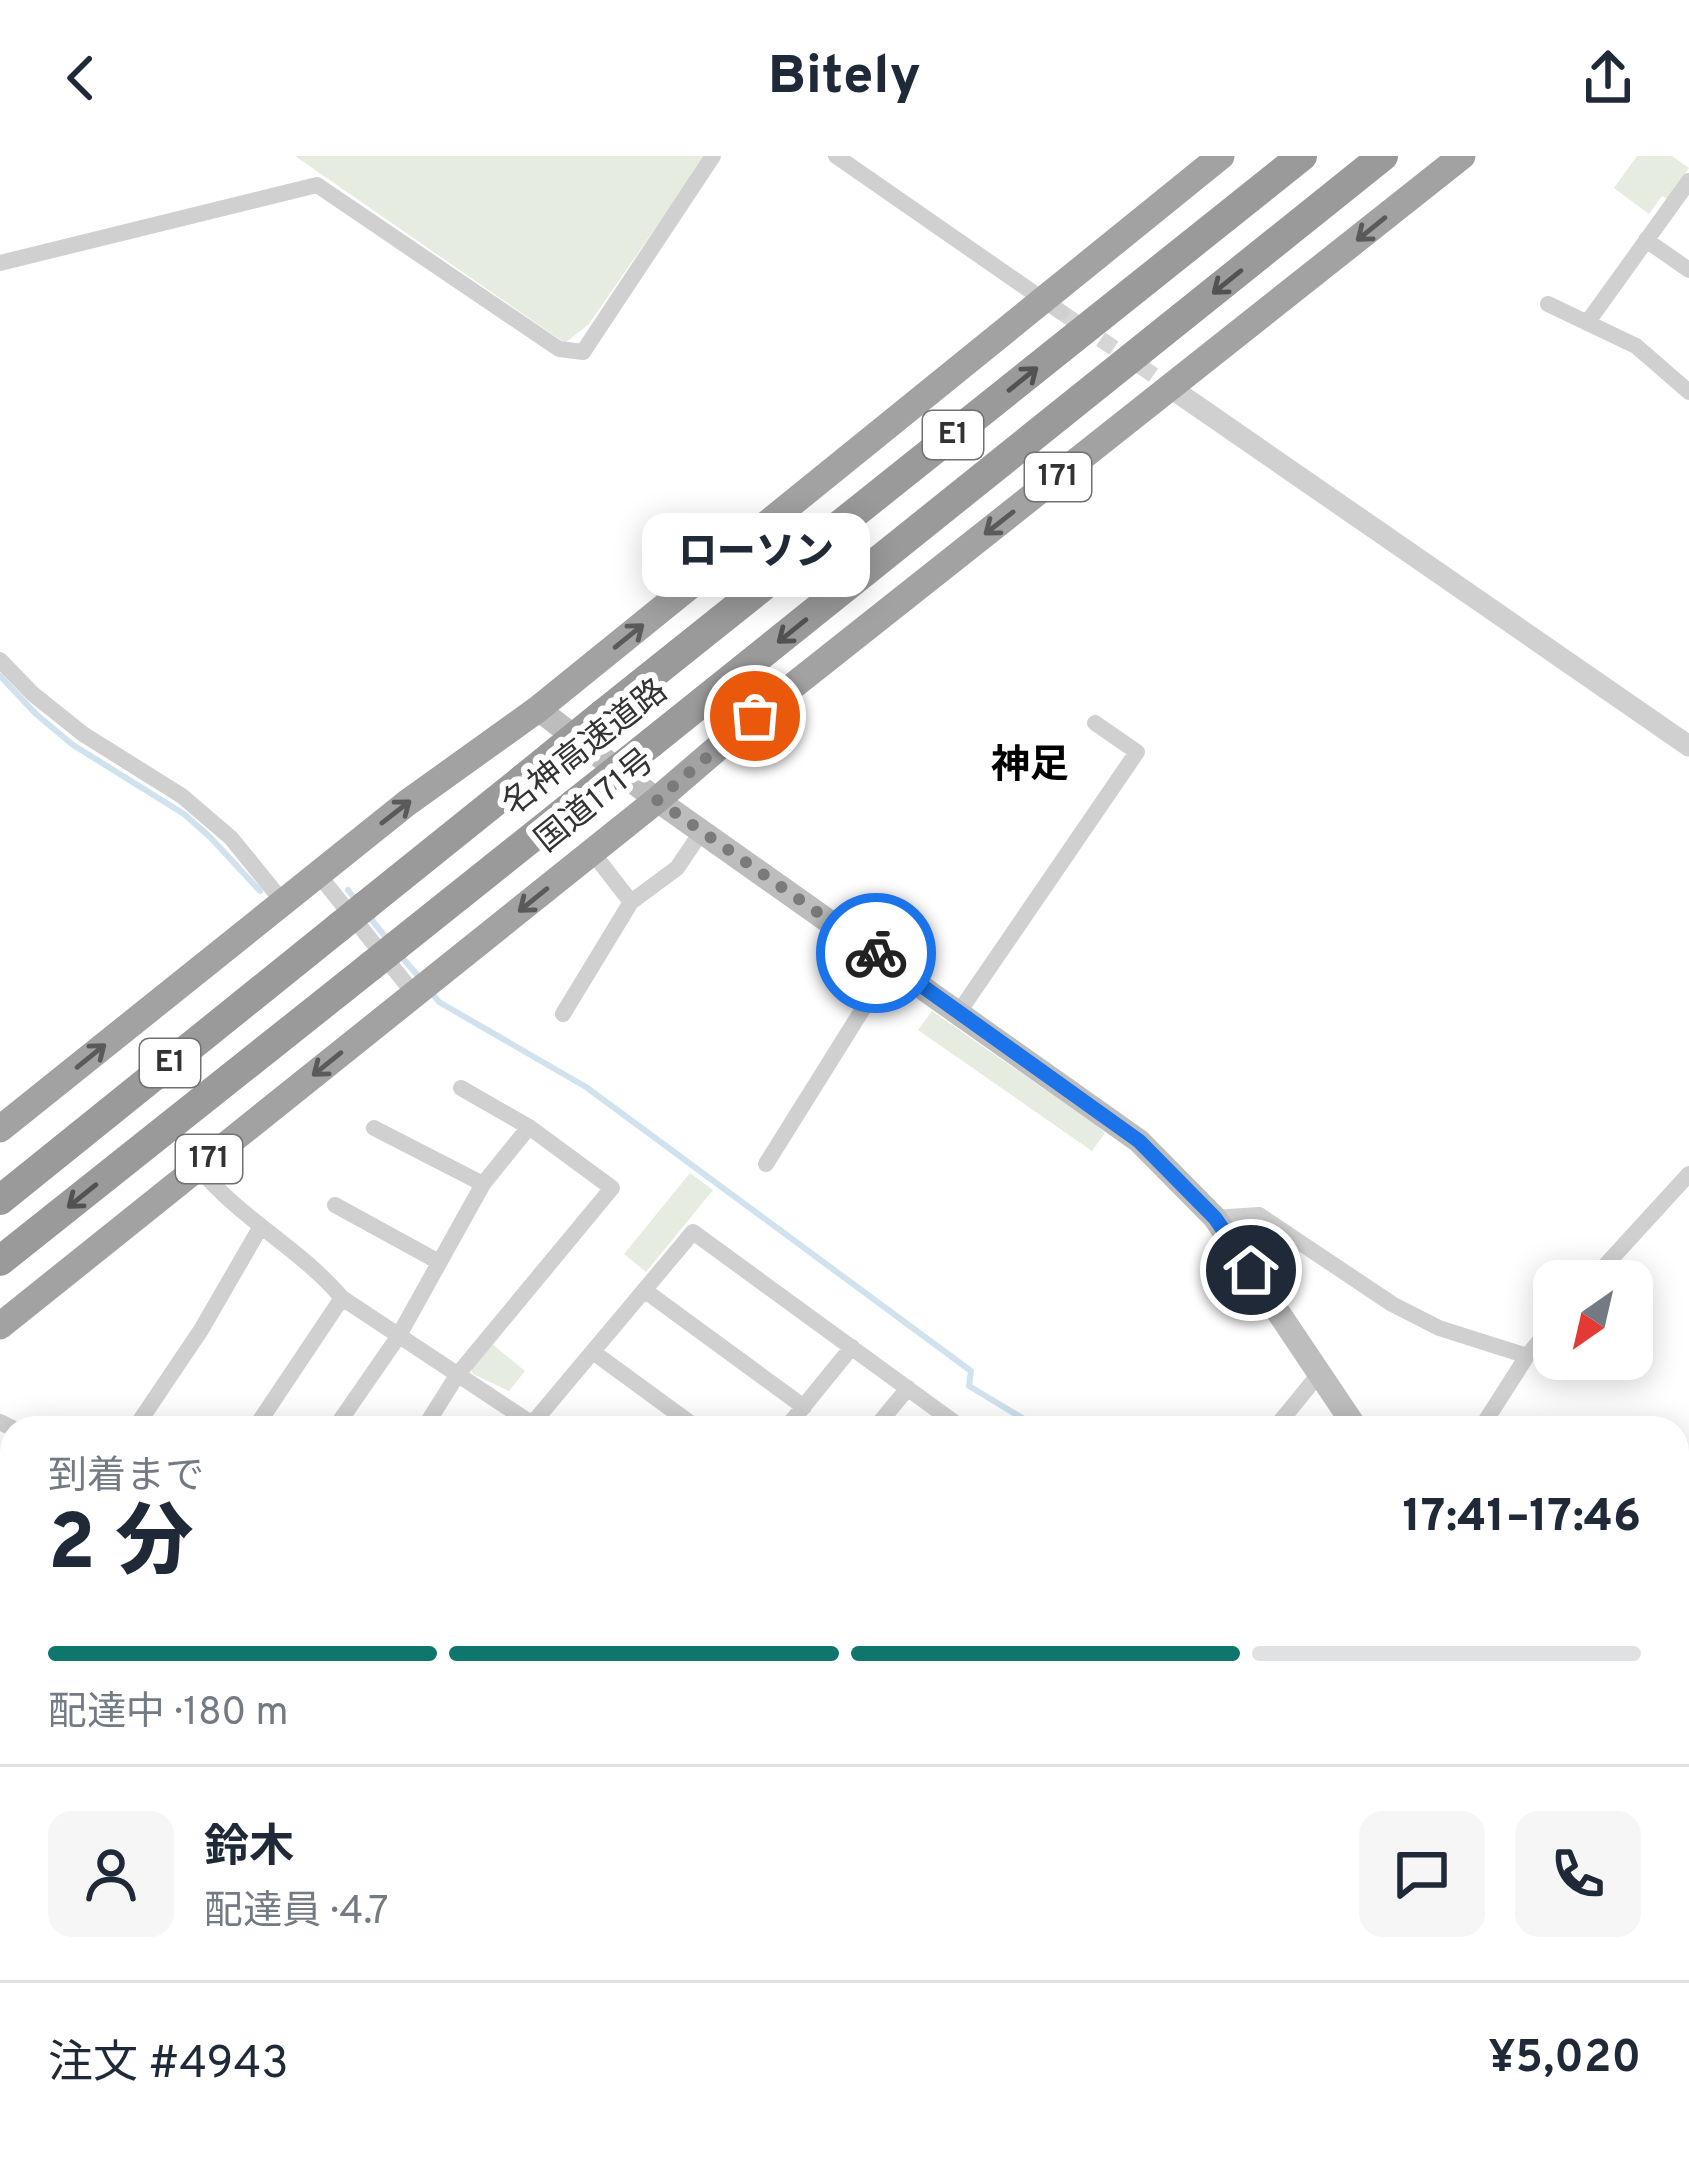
<!DOCTYPE html>
<html lang="ja">
<meta charset="utf-8">
<style>
body{margin:0;font-family:Overpass,"Noto Sans JP",sans-serif;background:#f6f6f7;color:#1f2937;height:100vh;display:flex;flex-direction:column;font-size:45px;white-space:nowrap}
*{box-sizing:border-box;margin:0}
p{font-size:39px;color:#747a83}
.icon{flex:none;width:66px;height:66px;fill:none;stroke:currentColor;stroke-width:2;stroke-linecap:round;stroke-linejoin:round}
.map{position:relative;flex:1;overflow:hidden}
.drawer{position:absolute;left:0px;top:1260px;width:1689px;height:744px;display:flex;flex-direction:column;background:#fff;border-radius:36px 36px 0 0;box-shadow:0 6px 30px #0003}
.drawer>*{flex:none}
.needle{width:78px;rotate:214deg}
.buttons{position:absolute;left:1533px;top:1104px;display:grid;gap:24px}
.buttons a{display:grid;place-items:center;width:120px;height:120px;border-radius:24px;background:#fff;box-shadow:0 6px 30px #0003;font-size:60px}
.pin{position:absolute;display:grid;place-items:center;width:102px;height:102px;color:#fff;margin:-51px;border:6px solid #fff;border-radius:50%;box-shadow:0 3px 12px #0007}
.courier{position:absolute;display:grid;place-items:center;width:120px;height:120px;margin:-60px;border:9px solid #1a73e8;border-radius:50%;background:#fff;color:#222;box-shadow:0 3px 15px #0007}
.bubble{position:absolute;height:84px;border-radius:24px;background:#fff;box-shadow:0 6px 30px #0003;font-size:39px;font-weight:800;line-height:84px;text-align:center}
.head em{font-style:normal;font-weight:800}
.head div{display:flex;flex-direction:column-reverse}
.head{display:flex;align-items:center;justify-content:space-between;height:204px;padding:0 48px}
h1{font-size:78px;font-weight:800;line-height:90px}
.bar{display:grid;grid-template-columns:repeat(4,1fr);gap:18px 12px;align-content:center;height:144px;padding:0 48px}
.bar i{height:15px;border-radius:9px;background:#e0e1e3}
.bar .active{background:#0f766e}
.bar p{grid-column:span 4}
.line{display:flex;align-items:center;gap:30px;padding:0 48px;border-top:3px solid #e0e1e3}
.line div{flex:1}
.round{display:grid;place-items:center;flex:none;width:126px;height:126px;border-radius:24px;background:#f6f6f7}
header{display:flex;justify-content:space-between;align-items:center;height:156px;padding:0 48px;background:#fff;font-size:54px;font-weight:800}
.map>svg:first-child{display:block}
.green{fill:#e6ecdf}
.lines{fill:none;stroke-linecap:round;stroke-linejoin:round}
.stream{stroke:#cfe2ee;stroke-width:6}
.minor-tunnel{stroke:#d6d6d6;stroke-width:16;stroke-dasharray:16 8;stroke-linecap:butt}
.minor{stroke:#d0d0d0;stroke-width:16}
.tertiary{stroke:#d0d0d0;stroke-width:21}
.secondary{stroke:#bdbdbd;stroke-width:24}
.trunk{stroke:#a2a2a2;stroke-width:27}
.motorway{stroke:#9a9a9a;stroke-width:30}
.motorway-bridge{stroke:#9a9a9a;stroke-width:30}
.oneway{stroke:#5a5a5a}
.oneway2{stroke:#525252}
.done{stroke:#7a7a7a;stroke-width:12;stroke-dasharray:0 21.6}
.route{stroke:#1a73e8;stroke-width:15}
.labels{text-anchor:middle;dominant-baseline:central;stroke-width:12;stroke-linejoin:round;paint-order:stroke}
.shield{fill:#fff;stroke:#707070;stroke-width:3}
.shield-label{font-size:30px;font-weight:bold;fill:#333}
.street-label{font-size:33px;fill:#333;stroke:#fff}
.quarter-label{font-size:39px;font-weight:bold;fill:#000;stroke:#fff}
</style>
<header><svg class="icon" aria-label="back" viewBox="0 0 24 24"><path d="M15 5l-7 7 7 7"/></svg>Bitely<svg class="icon" aria-label="share" viewBox="0 0 24 24"><path d="M12 15V3M7 8l5-5 5 5M5 13v7h14v-7"/></svg></header>
<div class="map">
<svg width="1689" height="2004" viewBox="0 0 1689 2004">
<rect width="100%" height="100%" fill="#fff"/>
<path class="green" d="M295 0H705L589 168 565 187Z
M1637 0H1672L1689 12 1669 44 1662 40 1649 58 1614 32Z
M932 855 1097 970 1105 977 1092 995 918 874Z
M690 1017 713 1034 646 1116 624 1098Z
M491 1187 525 1215 509 1235 473 1218 471 1212Z
M1677 1788 1689 1806V2004H1472L1480 1992H1677Z"/>
<g class="lines">
<path class="stream" d="M0 520 36 558 73 589 184 658 210 681 260 735
M348 734 358 747
M370 762 388 784
M400 799 419 821
M431 836 439 846 586 931 971 1215 969 1230 1039 1272
M0 1623V1636
M0 1989 20 2004"/>
<path class="minor-tunnel" d="M1061 156 1155 220"/>
<path class="minor" d="M836 0 1061 156
M1646 84 1689 114
M0 107 317 29 559 193 583 196 713 0
M1548 148 1636 190 1689 236
M1587 167 1689 25
M0 504 33 538 83 578 182 640 231 682 283 746
M318 718 415 839
M631 746 677 712 702 675
M959 856 1137 596 1095 567
M563 858 631 746 592 696
M374 972 483 1028
M766 1008 891 808
M199 1012C240 1063 300 1092 342 1142L537 1271
M335 1049 439 1106
M1215 1062 1259 1059 1392 1148 1439 1172 1527 1200
M1591 1125 1689 1018
M644 1134 804 1251
M593 1196 697 1272
M0 1266 12 1272
M532 1268 693 1076 962 1272
M135 1272 201 1174 260 1072
M255 1272 342 1142
M335 1272 398 1181 483 1028 529 971
M424 1272 458 1218 612 1032 529 971 461 932
M786 1272 852 1191
M875 1272 908 1232
M1275 1272 1319 1218
M1481 1272 1527 1200 1554 1168
M1677 1446 1689 1434
M0 1527 12 1507
M0 1604 12 1612
M1677 1658 1689 1648
M0 1664 12 1638
M0 1718 12 1726
M0 1808 12 1816
M0 1897 12 1905
M977 1992 990 2004
M1115 1992 1130 2000
M98 2004 107 1992
M206 2004 216 1992
M480 2004 488 1992
M623 2004 631 1992
M879 2004 891 1992
M1238 2004 1244 1992
M1394 2004 1402 1992"/>
<path class="tertiary" d="M1171 232 1689 590"/>
<path class="secondary" d="M538 553 657 644 1139 985 1215 1062 1356 1272
M1677 1751 1689 1769"/>
<path class="trunk" d="M0 973 407 647 538 553 1221 0
M0 1170 657 644 755 560 1462 0"/>
<path class="motorway" d="M603 558 1302 0
M651 587 1383 0
M365 750 523 623
M396 790 574 648
M0 1044 339 771
M0 1105 371 810"/>
<path class="motorway-bridge" d="M523 623 603 558
M574 648 651 587
M339 771 365 750
M371 810 396 790"/>
</g>
<defs><path id="oneway-shaft" d="M-6 0H5M1.5-3L5.5 0L1.5 3" fill="none" stroke-width="1.6" stroke-linecap="round" stroke-linejoin="round" transform="scale(3)"/></defs>
<g class="oneway">
<use href="#oneway-shaft" transform="translate(1371 73) rotate(141)"/>
<use href="#oneway-shaft" transform="translate(999 367) rotate(142)"/>
<use href="#oneway-shaft" transform="translate(629 480) rotate(-39)"/>
<use href="#oneway-shaft" transform="translate(396 656) rotate(-38)"/>
<use href="#oneway-shaft" transform="translate(533 744) rotate(141)"/>
<use href="#oneway-shaft" transform="translate(91 900) rotate(-39)"/>
<use href="#oneway-shaft" transform="translate(327 908) rotate(141)"/>
</g>
<g class="oneway2">
<use href="#oneway-shaft" transform="translate(1227 126) rotate(141)"/>
<use href="#oneway-shaft" transform="translate(1023 223) rotate(-39)"/>
<use href="#oneway-shaft" transform="translate(792 475) rotate(141)"/>
<use href="#oneway-shaft" transform="translate(82 1040) rotate(141)"/>
</g>
<g class="lines">
<path class="done" d="M755 560 657 644 876 797"/>
<path class="route" d="M876 797 1139 985 1215 1062 1251 1114"/>
</g>
<g class="labels">
<g class="shield">
<rect x="923" y="255" width="60" height="48" rx="9"/>
<rect x="1025" y="297" width="66" height="48" rx="9"/>
<rect x="140" y="883" width="60" height="48" rx="9"/>
<rect x="176" y="979" width="66" height="48" rx="9"/>
</g>
<g class="shield-label">
<text x="953" y="279">E1</text>
<text x="1058" y="321">171</text>
<text x="170" y="907">E1</text>
<text x="209" y="1003">171</text>
</g>
<g class="street-label">
<text transform="translate(586 593) rotate(-38)">名神高速道路</text>
<text transform="translate(596 646) rotate(-39)">国道171号</text>
</g>
<g class="quarter-label">
<text x="1030" y="611">神足</text>
</g>
</g>
</svg>
<div class="buttons">
<a><svg class="needle" viewBox="-14 -14 28 28"><path d="M0-13l5 13h-10z" fill="#e53935"/><path d="M0 13l5-13h-10z" fill="#747a83"/></svg></a>
</div>
<div class="pin" style="left:755px;top:560px;background:#ea580c"><svg class="icon" aria-label="bag" viewBox="0 0 24 24"><path d="M5 8h14l-1 12H6zM9 8a3 3 0 0 1 6 0"/></svg></div>
<div class="pin" style="left:1251px;top:1114px;background:#1f2937"><svg class="icon" aria-label="home" viewBox="0 0 24 24"><path d="M3 11l9-7 9 7M6 9v11h12V9"/></svg></div>
<div class="courier" style="left:876px;top:797px"><svg class="icon" aria-label="bike" viewBox="0 0 24 24"><circle cx="6" cy="16" r="4"/><circle cx="18" cy="16" r="4"/><path d="M6 16l4-8h5l3 8M10 8l3 8H6M13 5h3"/></svg></div>
<div class="bubble" style="left:642px;top:357px;width:228px">ローソン</div>
<section class="drawer">
<div class="head"><div><h1>2 分</h1><p>到着まで</p></div><em>17:41–17:46</em></div>
<div class="bar"><i class="active"></i><i class="active"></i><i class="active"></i><i></i><p>配達中 · 180 m</p></div>
<div class="line" style="height:216px"><a class="round"><svg class="icon" aria-label="person" viewBox="0 0 24 24"><circle cx="12" cy="8" r="4"/><path d="M4 21q1-7 8-7t8 7"/></svg></a><div><b>鈴木</b><p>配達員 · 4.7</p></div><a class="round"><svg class="icon" aria-label="chat" viewBox="0 0 24 24"><path d="M4 5h16v11H9l-5 4z"/></svg></a><a class="round"><svg class="icon" aria-label="phone" viewBox="0 0 24 24"><path d="M5 4h4l2 5-3 2q2 4 5 5l2-3 5 2v4C11 20 4 13 5 4z"/></svg></a></div>
<div class="line" style="height:156px"><div>注文 #4943</div><b>¥5,020</b></div>
</section>
</div>
